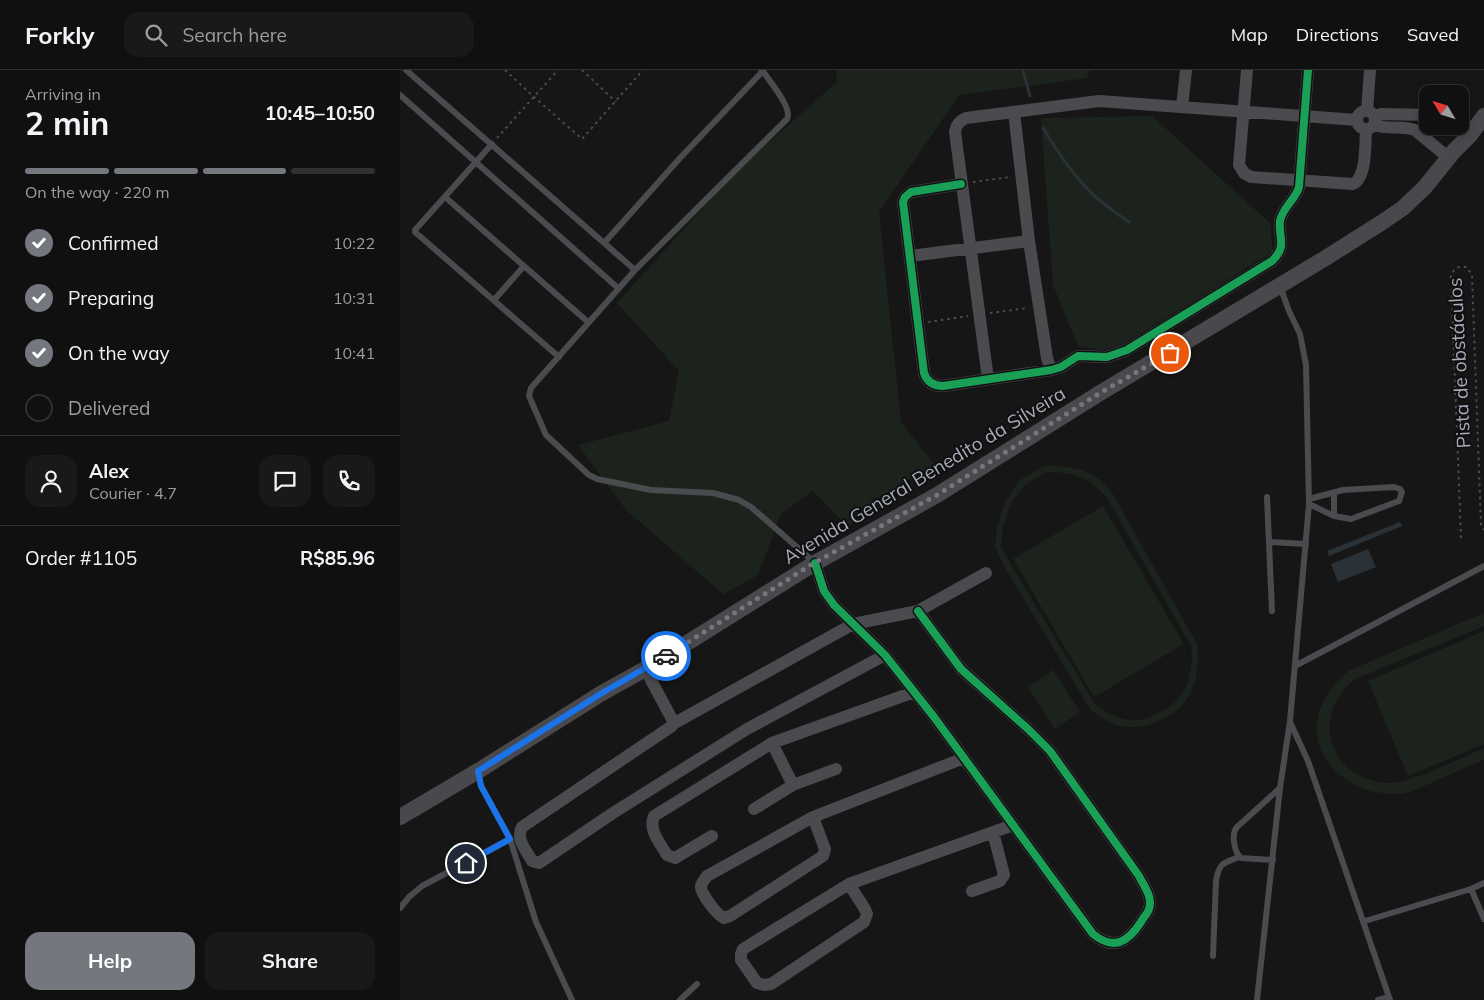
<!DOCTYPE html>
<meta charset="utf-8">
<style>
body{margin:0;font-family:Mulish,sans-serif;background:#191919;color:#f1f3f6;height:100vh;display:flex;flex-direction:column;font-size:19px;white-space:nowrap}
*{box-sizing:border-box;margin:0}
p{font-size:16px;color:#9c9d9f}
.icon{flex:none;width:28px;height:28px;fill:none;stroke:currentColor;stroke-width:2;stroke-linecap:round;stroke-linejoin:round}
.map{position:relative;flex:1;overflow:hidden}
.drawer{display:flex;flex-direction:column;background:#101010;width:400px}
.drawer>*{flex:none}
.needle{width:32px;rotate:308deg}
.tools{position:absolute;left:1019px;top:15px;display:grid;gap:10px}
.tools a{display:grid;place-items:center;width:50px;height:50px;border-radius:10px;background:#101010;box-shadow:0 2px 8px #0003,0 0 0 1px #303030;font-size:25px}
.pin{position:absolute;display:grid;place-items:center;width:42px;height:42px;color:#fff;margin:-21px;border:2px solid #fff;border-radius:50%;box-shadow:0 1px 5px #0007}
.courier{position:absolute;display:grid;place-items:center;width:50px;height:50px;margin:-25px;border:4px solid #1a73e8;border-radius:50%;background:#fff;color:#222;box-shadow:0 1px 6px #0007}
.headline em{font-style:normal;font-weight:700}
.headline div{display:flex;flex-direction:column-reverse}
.headline{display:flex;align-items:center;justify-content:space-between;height:85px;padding:0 25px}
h1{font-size:32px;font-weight:700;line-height:38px}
.bar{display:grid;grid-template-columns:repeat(4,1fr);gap:8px 5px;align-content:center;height:60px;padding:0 25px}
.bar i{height:6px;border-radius:4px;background:#303030}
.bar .active{background:#74787e}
.bar p{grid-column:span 4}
.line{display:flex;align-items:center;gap:12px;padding:0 25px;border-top:1px solid #303030}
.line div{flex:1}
.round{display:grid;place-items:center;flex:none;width:52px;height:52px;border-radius:15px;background:#191919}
ol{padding:0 25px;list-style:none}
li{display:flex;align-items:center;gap:15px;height:55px}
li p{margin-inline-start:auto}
li .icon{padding:5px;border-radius:50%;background:#74787e;color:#fff;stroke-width:4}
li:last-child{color:#9c9d9f}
li i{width:28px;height:28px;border:2px solid #303030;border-radius:50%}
.button{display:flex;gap:10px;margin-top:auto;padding:10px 25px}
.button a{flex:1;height:58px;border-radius:15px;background:#74787e;color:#fff;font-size:20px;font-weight:700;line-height:58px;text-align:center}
.button a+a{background:#191919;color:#f1f3f6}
header{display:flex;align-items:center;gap:30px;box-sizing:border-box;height:70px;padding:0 25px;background:#101010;border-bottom:1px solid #303030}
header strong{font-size:24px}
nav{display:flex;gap:28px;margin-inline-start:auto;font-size:18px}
.search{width:350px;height:45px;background:#191919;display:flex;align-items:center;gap:12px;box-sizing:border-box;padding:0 18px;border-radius:15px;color:#9c9d9f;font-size:19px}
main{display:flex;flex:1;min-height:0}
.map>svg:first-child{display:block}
.green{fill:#1c231d;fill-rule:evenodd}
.water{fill:#2a3137}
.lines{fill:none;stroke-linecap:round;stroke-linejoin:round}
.stream{stroke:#2a3137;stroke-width:3}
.path{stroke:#4c4d50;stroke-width:2;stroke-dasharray:2.5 4;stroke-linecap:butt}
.lane{stroke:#4a4b4f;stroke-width:6}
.street{stroke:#4a4b4f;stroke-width:12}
.secondary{stroke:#49494d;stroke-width:16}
.cycleway-casing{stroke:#101012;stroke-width:11}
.cycleway{stroke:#1a9f57;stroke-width:8}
.done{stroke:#74787e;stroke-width:5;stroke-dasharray:0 9}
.route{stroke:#1a73e8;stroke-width:6}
.labels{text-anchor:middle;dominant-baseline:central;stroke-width:4;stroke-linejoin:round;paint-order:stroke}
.street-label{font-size:19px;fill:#a7acb6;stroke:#101012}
</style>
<header>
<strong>Forkly</strong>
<div class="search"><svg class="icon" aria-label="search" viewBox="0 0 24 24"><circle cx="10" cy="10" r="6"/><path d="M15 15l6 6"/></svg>Search here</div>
<nav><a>Map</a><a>Directions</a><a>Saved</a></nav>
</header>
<main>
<section class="drawer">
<div class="headline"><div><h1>2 min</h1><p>Arriving in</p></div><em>10:45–10:50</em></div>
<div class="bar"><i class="active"></i><i class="active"></i><i class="active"></i><i></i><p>On the way · 220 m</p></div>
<ol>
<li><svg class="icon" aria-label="check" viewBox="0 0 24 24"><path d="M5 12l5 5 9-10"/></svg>Confirmed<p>10:22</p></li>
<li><svg class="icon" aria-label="check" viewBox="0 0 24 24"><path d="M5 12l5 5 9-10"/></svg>Preparing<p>10:31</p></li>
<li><svg class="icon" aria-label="check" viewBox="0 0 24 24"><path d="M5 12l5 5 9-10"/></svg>On the way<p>10:41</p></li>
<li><i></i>Delivered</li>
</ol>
<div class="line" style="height:90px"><a class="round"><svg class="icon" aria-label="person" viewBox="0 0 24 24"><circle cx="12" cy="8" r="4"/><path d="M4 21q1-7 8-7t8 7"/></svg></a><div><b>Alex</b><p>Courier · 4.7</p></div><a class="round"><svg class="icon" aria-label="chat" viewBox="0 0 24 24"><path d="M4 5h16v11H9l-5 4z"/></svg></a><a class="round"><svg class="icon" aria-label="phone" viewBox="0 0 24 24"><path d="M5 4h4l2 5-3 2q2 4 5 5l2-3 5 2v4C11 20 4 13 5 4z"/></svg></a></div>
<div class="line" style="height:65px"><div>Order #1105</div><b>R$85.96</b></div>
<div class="button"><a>Help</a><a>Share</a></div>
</section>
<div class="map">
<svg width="1084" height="930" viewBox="0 0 1084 930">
<rect width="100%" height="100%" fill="#161616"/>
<path class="green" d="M436 0H690L687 8 559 25 479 142 501 352 535 395 481 426 448 457 413 421 381 444 358 505 323 524 226 440 178 375 269 351 279 301 217 233 335 102 437 12Z
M752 46 871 154 872 182 722 275 703 280 678 276 653 215 641 48Z
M644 396C662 396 684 397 699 409 704 413 708 419 713 424L797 574C799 589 798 609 791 623 777 649 740 664 713 654 704 650 697 644 690 639L605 498 595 477 597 456 606 430 620 410ZM646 402C674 402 688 406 707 428L791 576C793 590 791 608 784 621 781 627 774 633 768 637 742 656 720 654 695 634L611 495 601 476 603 457 611 433 625 415Z
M703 436 784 574 694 627 613 489Z
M1084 543V556L955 609C909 646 929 709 987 713 1011 714 1060 688 1084 678V690C1066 697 1049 705 1031 713 1023 716 1015 721 1006 723 1000 725 990 724 983 723 966 722 952 715 939 704 902 672 915 626 950 600Z
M1084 561V674L1008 706 968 611Z
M653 600 680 642 655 659 628 617Z"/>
<path class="water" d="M1000 452 1002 456 929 486 927 481Z
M968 479 976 497 938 512 931 494Z"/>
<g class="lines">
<path class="stream" d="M623 0 630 26
M643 58C658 83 676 110 698 129 707 137 718 144 729 152"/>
<path class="path" d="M105 0 134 27 182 69 243 0
M182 0 216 32
M97 68 158 0
M573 112 610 107
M590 243 628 238
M528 252 568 246
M1061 468 1051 206 1054 200 1059 197H1066L1072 205 1081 455 1084 460"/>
<path class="lane" d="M6 0 235 200
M363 1C369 11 393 38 387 49L235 200 131 318 129 326 146 365 189 405 197 409 251 420 313 423 339 430 351 437 414 492
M0 25 218 218
M92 74 15 160V162L159 287
M45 127 188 252
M205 172 280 88 363 1 361 0
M94 230 124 196
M934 423V446
M867 427 872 541
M909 434 934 446 951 449 999 431 1002 422 1000 419 994 417 943 420 909 429
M869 472 906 474
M895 596 1084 496
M890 652 908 691 990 930
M78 702 81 716 110 769 136 852 172 930
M873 790 841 788C834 782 831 764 837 757L880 718
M1071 819 1084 813
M0 838 9 827 22 816 110 769
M965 851 1071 819 1084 849
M813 886 816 811C819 793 823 793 839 787
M280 930 297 914
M857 930 880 718 890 651 909 434 906 295 900 264 889 241 880 216
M978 930 989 927"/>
<path class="street" d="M847 0 839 95 844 103 851 107 953 114C967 107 965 74 966 59
M782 37 786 0
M967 41 970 0
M957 50a9 9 0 1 1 18 0a9 9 0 1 1-18 0Z
M614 42 629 171 647 288 651 300
M974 46 981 44 1028 45
M1060 53 1066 60 1065 70
M974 55C987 60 1002 55 1015 60L1049 88
M561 114 511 122 505 127 503 132 524 303C527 312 534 316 543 316L651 300 661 297 678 286 707 287 727 280 872 191C888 176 878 168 880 151 882 138 896 129 899 117L908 0
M510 186 629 171
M588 309 555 62C556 55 559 51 566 48L699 31 957 50
M415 493 424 521 434 535 485 585 534 647 693 864C714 881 728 872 741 852 743 848 748 843 749 839 753 827 744 816 739 806L650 681 628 659 561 599 518 541
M247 598 251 610 273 651 272 656 122 757C115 769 127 781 132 791L139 793 213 743 347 659 485 585
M273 654 453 554 518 541 586 503
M372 673 393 715
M354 739 393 715 436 699
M413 747 425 779 423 786 330 846 324 848C317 845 300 823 301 816 302 812 305 809 307 806L413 747 564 688
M312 766 275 788 267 785C260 773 248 760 254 746L372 673 514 622
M449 814 465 839 467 844 464 852 371 914 364 915 357 913 341 890V884L343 879 449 814 613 755
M572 821 600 811 604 805 593 762"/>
<path class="secondary" d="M0 747 78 701 202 623 247 598 415 493 537 425 700 323 924 189 981 153 1003 138 1025 117 1054 81 1070 65 1084 46"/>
<g class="cycleway-casing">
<path id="cycleway" d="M561 114 511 122 505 127 503 132 524 303C527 312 534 316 543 316L651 300 661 297 678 286 707 287 727 280 872 191C888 176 878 168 880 151 882 138 896 129 899 117L908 0
M415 493 424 521 434 535 485 585 534 647 693 864C714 881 728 872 741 852 743 848 748 843 749 839 753 827 744 816 739 806L650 681 628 659 561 599 518 541"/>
</g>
<use href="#cycleway" class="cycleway"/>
</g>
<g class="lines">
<path class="done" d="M266 586 414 493 537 425 700 323 770 283"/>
<path class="route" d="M66 793 110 769 81 716 78 701 202 623 266 586"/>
</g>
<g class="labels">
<g class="street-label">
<text transform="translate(1059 293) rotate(-93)">Pista de obstáculos</text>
<text transform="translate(524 405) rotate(-31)">Avenida General Benedito da Silveira</text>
</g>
</g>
</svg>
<div class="tools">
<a><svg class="needle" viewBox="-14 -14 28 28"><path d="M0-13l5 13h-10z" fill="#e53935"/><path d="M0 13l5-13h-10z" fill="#9c9d9f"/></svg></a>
</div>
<div class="pin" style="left:770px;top:283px;background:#ea580c"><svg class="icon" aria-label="bag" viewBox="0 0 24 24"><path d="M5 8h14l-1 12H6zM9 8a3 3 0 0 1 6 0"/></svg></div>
<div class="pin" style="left:66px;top:793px;background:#1f2937"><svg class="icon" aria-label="home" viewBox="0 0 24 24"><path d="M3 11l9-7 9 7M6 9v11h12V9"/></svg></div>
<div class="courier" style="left:266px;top:586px"><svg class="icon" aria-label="car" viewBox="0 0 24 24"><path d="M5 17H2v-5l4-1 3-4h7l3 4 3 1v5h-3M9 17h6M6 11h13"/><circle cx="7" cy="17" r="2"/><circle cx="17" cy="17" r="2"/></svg></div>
</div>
</main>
